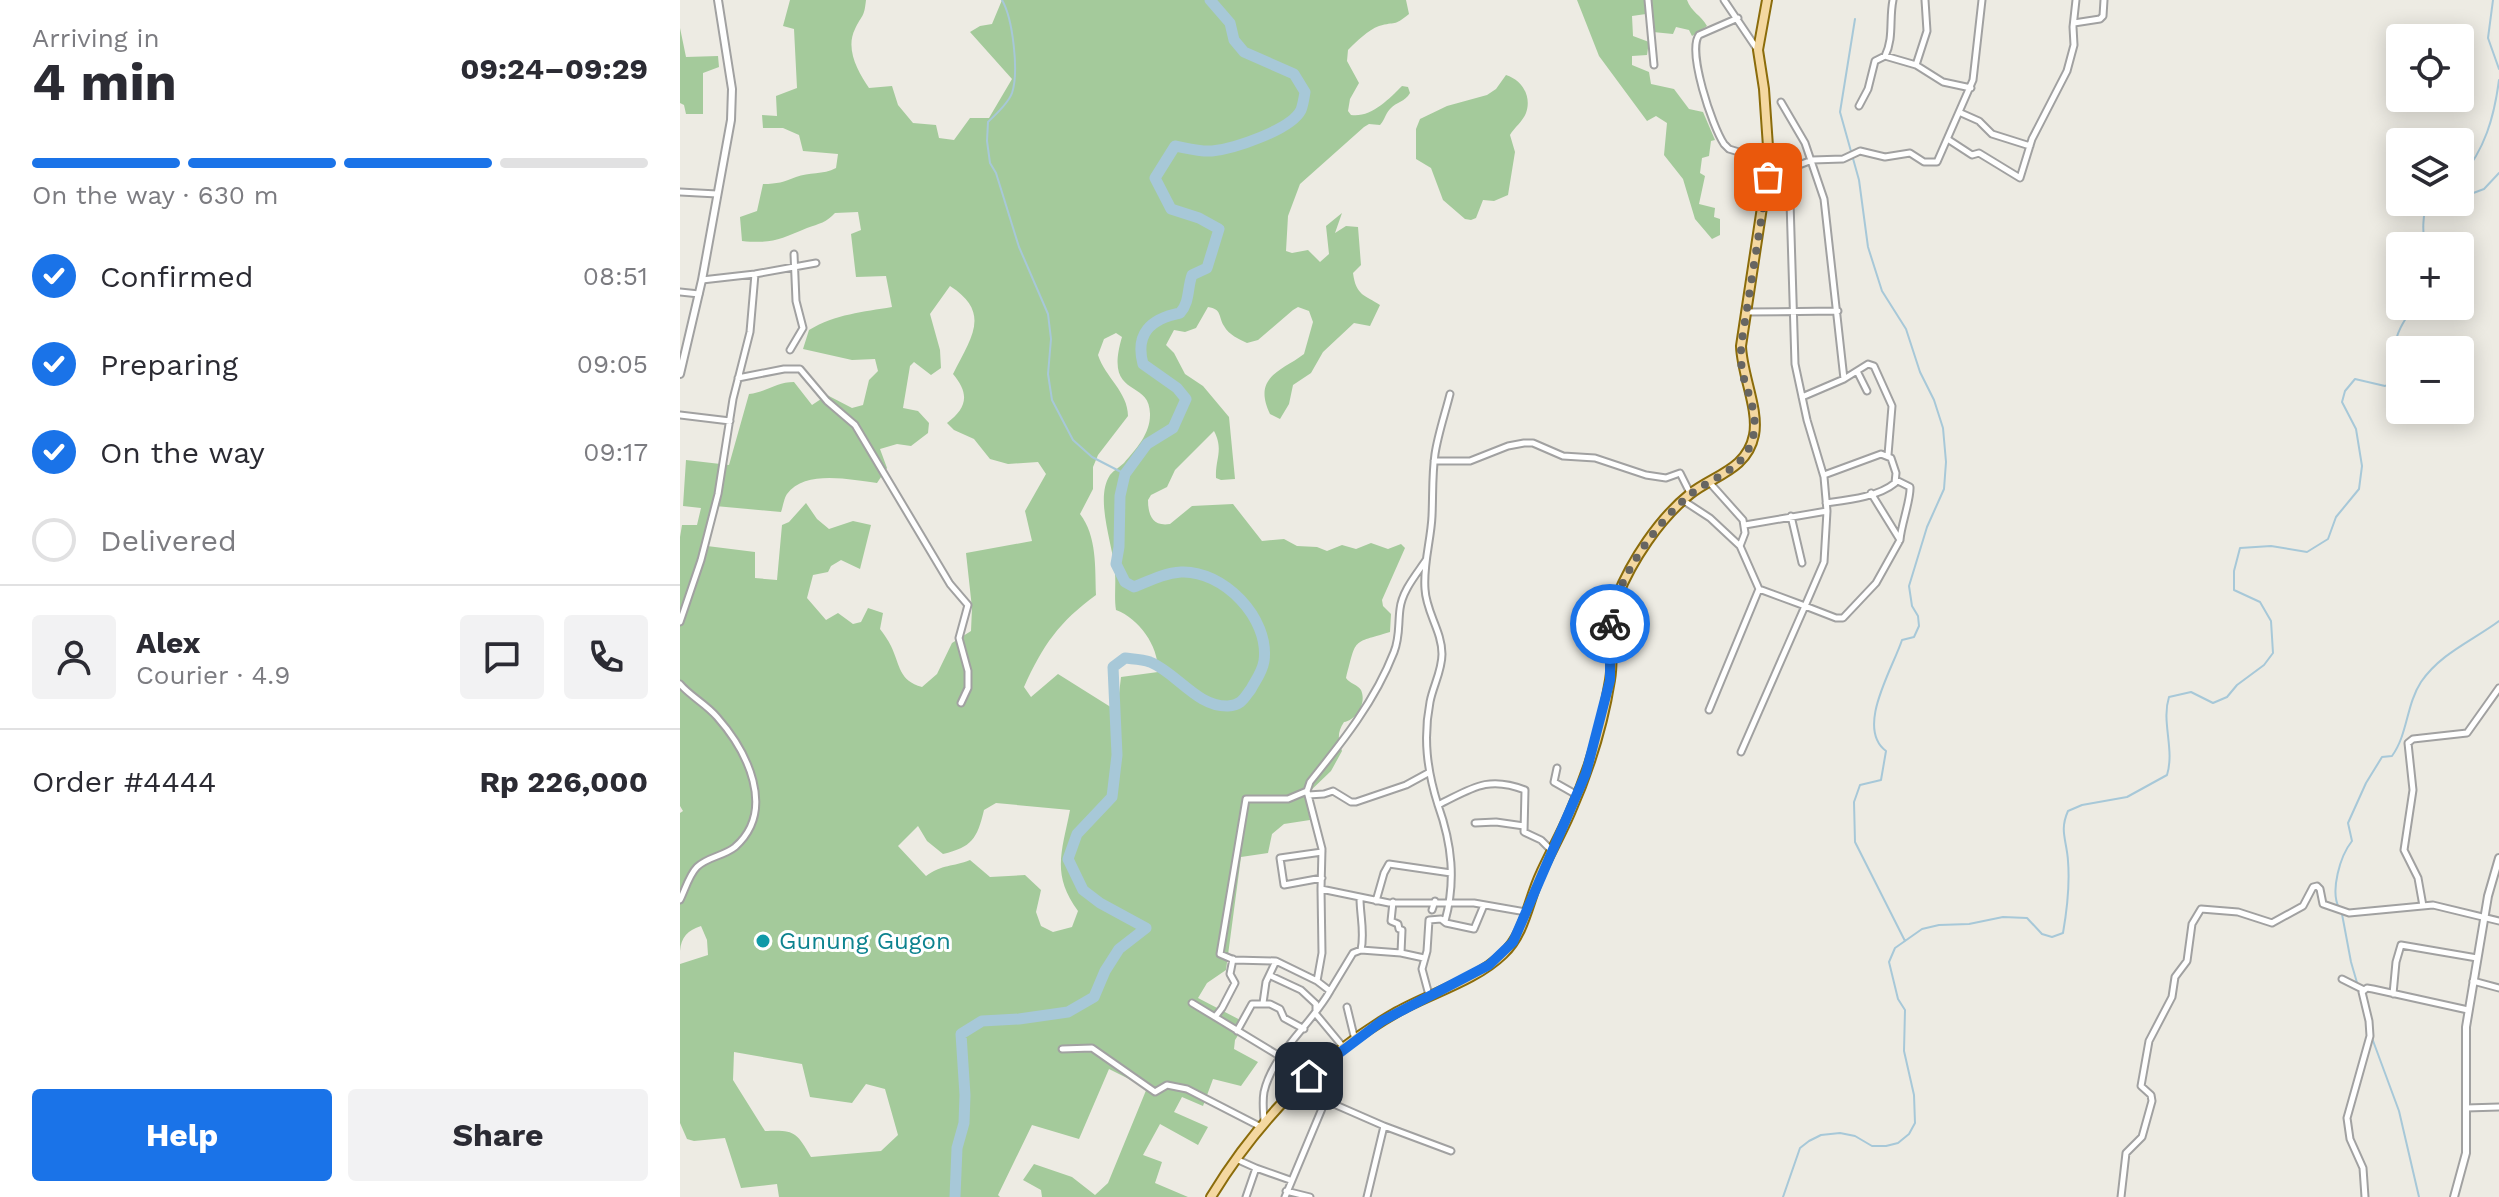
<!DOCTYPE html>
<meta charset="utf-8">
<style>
body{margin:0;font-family:"Work Sans",sans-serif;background:#f2f2f3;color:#2b2b33;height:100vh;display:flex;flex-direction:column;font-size:30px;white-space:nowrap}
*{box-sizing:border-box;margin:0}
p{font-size:26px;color:#7c7c81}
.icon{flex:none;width:44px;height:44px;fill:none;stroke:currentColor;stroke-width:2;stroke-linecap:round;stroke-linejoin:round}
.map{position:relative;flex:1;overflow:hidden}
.panel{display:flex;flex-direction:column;background:#fff;width:680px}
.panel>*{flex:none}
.buttons{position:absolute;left:1706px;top:24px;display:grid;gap:16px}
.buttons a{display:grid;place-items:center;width:88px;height:88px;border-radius:8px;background:#fff;box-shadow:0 4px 20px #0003;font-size:40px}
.pin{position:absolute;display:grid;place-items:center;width:68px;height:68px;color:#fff;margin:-34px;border-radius:16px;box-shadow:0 4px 12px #0006}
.courier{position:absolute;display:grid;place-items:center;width:80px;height:80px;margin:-40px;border:6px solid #1a73e8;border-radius:50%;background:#fff;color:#222;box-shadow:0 2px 10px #0007}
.overview em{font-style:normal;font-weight:700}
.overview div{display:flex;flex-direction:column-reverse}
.overview{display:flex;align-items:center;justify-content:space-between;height:136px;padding:0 32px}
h1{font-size:52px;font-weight:700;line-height:60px}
.bar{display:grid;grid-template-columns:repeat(4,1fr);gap:12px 8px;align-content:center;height:96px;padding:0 32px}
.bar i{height:10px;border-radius:6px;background:#e1e1e2}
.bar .selected{background:#1a73e8}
.bar p{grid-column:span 4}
.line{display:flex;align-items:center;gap:20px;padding:0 32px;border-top:2px solid #e1e1e2}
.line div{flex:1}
.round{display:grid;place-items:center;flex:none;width:84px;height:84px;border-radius:8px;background:#f2f2f3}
ol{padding:0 32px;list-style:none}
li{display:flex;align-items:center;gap:24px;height:88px}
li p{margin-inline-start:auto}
li .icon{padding:8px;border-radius:50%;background:#1a73e8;color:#fff;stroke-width:4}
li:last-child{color:#7c7c81}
li i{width:44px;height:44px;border:4px solid #e1e1e2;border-radius:50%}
.button{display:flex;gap:16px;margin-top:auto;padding:16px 32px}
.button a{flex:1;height:92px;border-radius:8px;background:#1a73e8;color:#fff;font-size:32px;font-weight:700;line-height:92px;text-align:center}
.button a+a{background:#f2f2f3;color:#2b2b33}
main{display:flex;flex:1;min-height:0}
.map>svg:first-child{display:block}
.forest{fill:#a4ca9b;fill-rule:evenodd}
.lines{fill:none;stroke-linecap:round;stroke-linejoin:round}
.stream{stroke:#a7c8d8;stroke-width:2}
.river{stroke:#a7c8d8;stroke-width:11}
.minor-casing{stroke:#a1a1a1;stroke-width:9}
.tertiary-casing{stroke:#a1a1a1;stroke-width:10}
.primary-casing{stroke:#8b6c0b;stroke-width:12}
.minor{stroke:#fff;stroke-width:5}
.tertiary{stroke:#fff;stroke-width:6}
.primary{stroke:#f4d8a1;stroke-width:8}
.done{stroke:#666562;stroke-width:8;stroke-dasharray:0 14.4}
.route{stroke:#1a73e8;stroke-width:10}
.culture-dot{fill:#0f9aa8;stroke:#fff;stroke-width:3}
.labels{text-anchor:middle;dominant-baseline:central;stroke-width:6;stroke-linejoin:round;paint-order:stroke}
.culture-label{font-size:24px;fill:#0d838f;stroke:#fff;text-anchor:start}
</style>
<main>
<section class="panel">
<div class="overview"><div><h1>4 min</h1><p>Arriving in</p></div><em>09:24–09:29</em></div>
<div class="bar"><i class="selected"></i><i class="selected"></i><i class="selected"></i><i></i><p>On the way · 630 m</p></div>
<ol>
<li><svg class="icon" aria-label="check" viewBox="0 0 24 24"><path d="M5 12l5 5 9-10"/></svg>Confirmed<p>08:51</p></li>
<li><svg class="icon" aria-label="check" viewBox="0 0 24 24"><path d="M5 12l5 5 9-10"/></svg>Preparing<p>09:05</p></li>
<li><svg class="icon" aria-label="check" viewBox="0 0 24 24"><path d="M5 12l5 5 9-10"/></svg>On the way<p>09:17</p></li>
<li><i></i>Delivered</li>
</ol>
<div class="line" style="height:144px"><a class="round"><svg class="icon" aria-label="person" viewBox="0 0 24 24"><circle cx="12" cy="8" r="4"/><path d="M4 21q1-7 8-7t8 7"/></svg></a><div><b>Alex</b><p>Courier · 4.9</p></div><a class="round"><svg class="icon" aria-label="chat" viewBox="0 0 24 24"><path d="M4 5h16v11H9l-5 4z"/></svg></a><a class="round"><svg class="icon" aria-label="phone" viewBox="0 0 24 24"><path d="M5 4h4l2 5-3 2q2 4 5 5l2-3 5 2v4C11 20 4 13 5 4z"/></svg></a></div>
<div class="line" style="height:104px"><div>Order #4444</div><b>Rp 226,000</b></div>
<div class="button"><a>Help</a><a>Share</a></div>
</section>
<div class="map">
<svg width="1819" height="1197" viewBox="0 0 1819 1197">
<rect width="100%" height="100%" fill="#edebe3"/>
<path class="forest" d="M110 0H186C184 19 182 14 175 29 165 49 178 72 189 88L212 86 218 105 233 123 256 125 259 138 274 140 290 118H309L332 79 290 32 300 26 312 24 322 0H726L729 14C713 27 716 21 699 26 688 30 677 41 668 50L667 61 679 83 670 99 668 111 671 115C691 118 709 99 722 86L728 87 730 93C725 102 716 102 710 109 705 114 705 120 700 125L689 124 684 127 620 184 608 216 606 251 612 253 628 250 640 262 649 254 646 226 662 213 655 233 666 226 678 227 681 265 673 273C676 296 685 295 700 305L690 326 674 323 643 352 631 373 613 385 609 404 600 419 590 414C572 376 602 371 624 354L633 322 629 311 618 307 613 310 578 340 567 343C559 339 549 335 544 326 538 316 542 309 528 307L516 328 505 332 494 330 486 345 494 353 505 374 523 386 549 417 555 479 541 480 536 478C535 459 544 450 534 431L495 470 487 487 471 495 468 500C468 514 472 527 490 524L512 506 553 504 582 541 604 539 617 546 637 547 647 551 662 545 676 549 691 543 708 549 721 544 725 548 702 600 703 606 711 614 710 632C671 644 677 637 666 678 669 683 678 685 681 690 687 703 676 720 664 722 657 733 658 739 662 751L651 771 626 795 630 820 604 824 592 834 588 853 561 857 546 970 527 983 518 998 566 1023 555 1040 554 1049 578 1062 561 1086 533 1079 523 1106 502 1097 494 1112 528 1127 518 1145 480 1124 463 1155 482 1162 475 1183 508 1197H362L361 1190 343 1180 354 1164 392 1177 415 1195 428 1183 467 1088 429 1069 399 1139 352 1125 318 1195 320 1197H99L97 1184 61 1188 45 1138 14 1141 7 1139 0 1123V964L28 955 27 940 21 926C8 930 1 937 0 951V813L3 811 0 806V537L2 525H17L21 508 3 506 6 460 49 465 69 394C86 392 97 382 114 382L132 405 147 395 172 408 183 405 189 380 198 371 195 359 172 360 123 349 129 330C156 314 183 312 212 307L206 276 176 277 171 234 181 230 178 212 155 213C147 222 139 224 127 228 100 239 93 244 62 241L60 217 77 211 83 184C98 184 103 182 116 177 129 172 143 175 156 168L158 154 123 151 119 135 103 128H83L82 115 97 116 96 96 117 88 114 29 103 26ZM270 286C312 313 291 338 273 374 290 394 287 408 267 423L274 430 294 439 310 459 328 464 358 462 366 474 345 511 352 541 286 553 292 608 291 631 272 643 257 674 242 687C219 681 220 665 211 646 208 640 204 634 200 629L203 613 188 608 181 622 173 624 158 613 146 620 127 598 133 575 148 572 151 566 161 560 180 569 191 525 173 521 149 529 137 519 126 503 109 522 102 525 97 580 75 578V552L27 546 35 506 101 512C103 507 104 498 107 494 125 469 172 480 197 483L207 468 200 449 217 444 231 446 248 433 249 423 238 411 223 408 230 366 234 362 251 375 261 368 260 350 250 314ZM436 333 442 337C423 401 471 377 470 415 470 434 456 449 444 463 440 467 434 470 430 475 414 499 434 547 435 573 436 586 434 597 436 610 460 619 479 647 478 672L441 677 437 711 378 674 351 697 344 687C363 645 379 622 416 595 415 567 417 536 400 514L413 489V467L418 455 448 416C448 392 425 377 418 355L424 339ZM316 803 390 810C382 852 371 874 398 911L392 927 373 932 361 926 356 912 361 890 345 875 310 877 290 860C273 867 262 864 246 876L218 846 238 826 247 841 263 854C292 847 297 839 304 810ZM54 1052 122 1064 130 1097 172 1103 186 1084 205 1089 218 1135 201 1151 131 1157C116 1131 114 1130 85 1131L53 1080Z
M897 0H1007C1011 12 1021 15 1027 26L1012 36 1009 30 996 27 993 34 973 32 966 14 952 16 953 36 969 42 967 55 952 56V65L969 72 971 84 994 89 1009 109 1023 112 1035 140 1031 141 1029 156 1022 158 1020 173 1025 176 1019 204 1035 208 1034 217 1040 219V235L1032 239 1015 219 1003 179 984 155 987 123 976 116 967 121 919 56Z
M0 28 6 57 38 56 39 67 23 73V114H6L4 105 0 103Z
M826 75C842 80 852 96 846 113 843 121 834 128 830 135L835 152 828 195 814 201 803 200 796 218 791 220 785 219 763 200 751 168 736 159V129L740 119 767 106 807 95 816 89Z"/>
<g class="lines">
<path class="stream" d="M322 0C333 19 339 72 332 93 328 104 316 114 308 122L307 141 310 163 316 173 339 247 368 314 371 339 368 374 372 400 393 440 412 457 445 474
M1813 0 1808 38 1819 69
M1175 19 1160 112 1179 180 1188 247 1202 291 1226 329 1240 372 1254 400 1263 428 1266 462 1264 489 1247 527 1229 586 1232 606 1238 616 1239 626 1234 637 1222 640C1213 668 1175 728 1206 751L1201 780 1180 785 1174 802 1175 842 1225 941
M1780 179C1805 149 1814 118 1819 80
M1780 198 1804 189 1819 173
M1746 206 1767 202
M1746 246C1742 234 1742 212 1749 202
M1659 908C1650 891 1660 856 1672 841L1668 823 1686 783 1702 757 1712 756C1728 734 1726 705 1741 682 1761 653 1792 641 1819 621
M1662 914 1671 962 1680 993
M1692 1038 1719 1111 1739 1197
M1103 1197 1120 1148 1129 1141 1141 1135 1160 1133 1175 1136 1192 1146H1206L1218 1143 1229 1134 1235 1123 1234 1095 1224 1051 1225 1010 1218 999 1209 962 1215 948 1242 929 1259 925 1289 924 1323 917 1347 918 1362 934 1372 937 1383 933C1387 910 1390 885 1388 861 1387 841 1379 831 1388 811L1402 805 1447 797 1487 775C1495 749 1481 722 1489 697L1511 692 1533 703 1547 697 1557 685 1584 665 1593 653 1591 621 1580 602 1554 590V571L1560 548 1591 546 1627 552 1648 539 1656 517 1679 489 1682 466 1676 429 1662 402 1665 391 1675 379 1705 386 1714 381C1717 368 1714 361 1715 348 1715 333 1726 318 1734 306"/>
<path class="river" d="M275 1197 277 1148 284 1123 285 1095 281 1034 302 1021 339 1019 388 1012 414 997 425 971 439 949 466 928 420 903 403 890 388 859 397 834 432 797 437 755 433 667 445 658C453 659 462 659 470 662 497 673 517 707 548 706 562 705 564 698 571 689 576 679 582 673 584 661 590 618 543 570 501 572 484 573 469 581 454 587L445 582 436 564 439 547 440 496 445 474 467 444 493 428 506 399 497 388 463 364C455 334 470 319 500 313 510 302 507 289 512 275L527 268 539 229 519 218 491 209 475 178 495 146C506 148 520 152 532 151 553 149 611 130 621 110 623 105 624 98 625 92L614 74 564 52 554 40 550 23 530 0"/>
<g class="minor-casing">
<path id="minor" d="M968 0 974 65
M1044 0 1077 49
M1058 18 1019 35C1007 51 1032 126 1044 144L1049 149 1088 161
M1394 23 1420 19 1423 16 1424 0
M1205 56C1214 38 1209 19 1213 0
M1236 65 1247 31 1245 0
M1101 102 1125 143 1144 199 1164 379 1122 397
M1179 106 1188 89 1195 61 1205 56 1236 65 1263 82 1291 88
M1281 113 1299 121 1312 134 1350 146
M1269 140 1292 155 1299 153 1340 178 1352 139 1387 71 1394 45 1393 27 1396 0
M1109 169 1115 364 1127 420 1144 477 1147 511 1144 562 1125 606 1156 618H1163L1196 583 1220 540 1191 493
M1088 177 1132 160 1163 159 1180 151 1205 157 1230 153 1244 162H1257L1293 80 1302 0
M0 192 37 194
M22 280 75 274 136 263
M0 292 19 294
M1066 312 1158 311
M110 350 123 328 116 301 114 254
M1177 371 1187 391
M58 378 104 369H120L147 401 175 425 270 584 288 605 279 638 288 671V688L281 703
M1164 379 1188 364 1194 366 1212 406 1208 455
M0 415 50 421
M754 461H790L828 446 844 443H853L883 456 915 458 966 475 986 478 1000 473 1010 493
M1144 475 1201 454 1211 458 1216 473 1215 483C1198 497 1168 500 1146 503
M1216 480 1230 487C1231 499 1221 525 1220 540
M1030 483 1063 520 1065 533 1060 546
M1004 501 1030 518 1060 546 1079 589 1125 606 1061 752
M1111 516 1122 563
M1065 525 1147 511
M0 622 21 560 38 494 53 399 70 332 75 274
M0 684C10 696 26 704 37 717 67 751 97 810 55 847 44 856 27 857 17 867 9 875 5 890 0 900
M1029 710 1079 589
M877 768 874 782 897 795
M627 791 630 782C663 741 695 701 714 652 720 637 718 624 720 609 722 591 736 575 746 560
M628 795 644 794 653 791 671 802H676L726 785 748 773
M758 805C747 770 743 738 750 702 753 686 762 671 762 654 762 631 746 612 745 589 743 564 751 540 752 516 753 495 752 475 755 454 758 434 765 414 770 394
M795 823 816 822 844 826
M642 852 600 858 604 885 642 878
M696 901 704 873 709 864 771 873
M713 902 711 921 718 924 719 929 722 930 721 953
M1743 906 1738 878 1724 850 1733 790 1728 743 1733 739 1787 733 1819 688
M752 910 755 901
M765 921C776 881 772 844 758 805 791 789 807 775 845 790L844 832 861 840 872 851
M681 950 721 953 744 958
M591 976 621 990 636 1004V1013
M1662 979 1684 990
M637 981 596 961 554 960 540 954 566 799H608L627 791 642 849 641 889
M1793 981 1819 988
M650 991 673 953 681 950C685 932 680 916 680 898
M1713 994 1716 962 1721 945 1797 958
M749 995 742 969 747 951 749 920 761 919 766 923 794 929 804 905
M512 1003 601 1057
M583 1003 586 982 596 961
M667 1007 675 1040
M635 1013 664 1048
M535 1017 542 1008 555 983 550 974 553 959
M557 1031 572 1004H590L600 1009 604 1018 624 1029
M382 1049 412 1048 475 1092 487 1085 507 1089 581 1127
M617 1088 704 1126 687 1197
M1786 1108 1819 1107
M584 1124C584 1114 582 1103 584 1092 593 1053 631 1025 650 991L637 981 642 953 641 889 709 903H794L846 912
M704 1126 771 1151
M556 1159 576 1168
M606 1191 630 1197
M566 1197 576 1168 610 1180
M605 1197 646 1099
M1441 1197 1446 1153 1462 1137 1472 1101 1471 1095 1461 1086 1469 1041 1492 997 1495 977 1507 961 1512 924 1521 909 1558 912 1592 923 1623 906 1633 887 1637 886 1640 889 1643 904 1669 913 1753 905 1819 921
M1685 1197 1683 1168 1670 1139 1667 1118 1690 1036 1689 1021 1682 992 1687 988 1693 989 1788 1010"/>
</g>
<g class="tertiary-casing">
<path id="tertiary" d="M0 374 22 280 51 120 52 89 38 0
M1774 1197 1786 1153V1027L1808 896 1819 858"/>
</g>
<g class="primary-casing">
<path id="primary" d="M531 1197C577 1121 640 1056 717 1012 751 993 795 981 823 954 846 932 848 900 861 873 870 853 881 834 890 813 908 772 923 725 930 680 935 652 926 625 937 597 952 560 979 519 1010 494 1034 475 1067 470 1074 435 1079 409 1062 375 1061 346L1089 161 1084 89 1078 50 1087 0"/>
</g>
<use href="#minor" class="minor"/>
<use href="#tertiary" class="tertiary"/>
<use href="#primary" class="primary"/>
</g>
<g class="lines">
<path class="done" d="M930 624C935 581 977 521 1011 494 1034 476 1065 470 1073 437 1079 414 1067 393 1062 371 1061 363 1061 354 1061 346L1088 177"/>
<path class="route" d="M629 1076 702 1021 809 965 833 942 906 773 930 680V624"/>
</g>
<circle class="culture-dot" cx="83" cy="941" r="8"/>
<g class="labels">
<g class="culture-label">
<text x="99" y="941">Gunung Gugon</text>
</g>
</g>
</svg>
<div class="buttons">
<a><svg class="icon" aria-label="locate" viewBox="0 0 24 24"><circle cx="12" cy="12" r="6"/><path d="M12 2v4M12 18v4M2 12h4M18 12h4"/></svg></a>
<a><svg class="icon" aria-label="layers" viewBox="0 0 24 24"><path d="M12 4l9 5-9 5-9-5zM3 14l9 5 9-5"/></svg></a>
<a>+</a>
<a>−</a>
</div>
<div class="pin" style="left:1088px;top:177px;background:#ea580c"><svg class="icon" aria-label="bag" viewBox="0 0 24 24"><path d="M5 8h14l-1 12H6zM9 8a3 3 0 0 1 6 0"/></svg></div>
<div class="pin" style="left:629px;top:1076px;background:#1f2937"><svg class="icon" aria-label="home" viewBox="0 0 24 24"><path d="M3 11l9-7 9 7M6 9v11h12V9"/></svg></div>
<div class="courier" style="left:930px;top:624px"><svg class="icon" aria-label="bike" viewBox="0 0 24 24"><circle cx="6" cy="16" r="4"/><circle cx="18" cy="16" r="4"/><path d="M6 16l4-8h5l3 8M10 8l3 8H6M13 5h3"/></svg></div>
</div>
</main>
